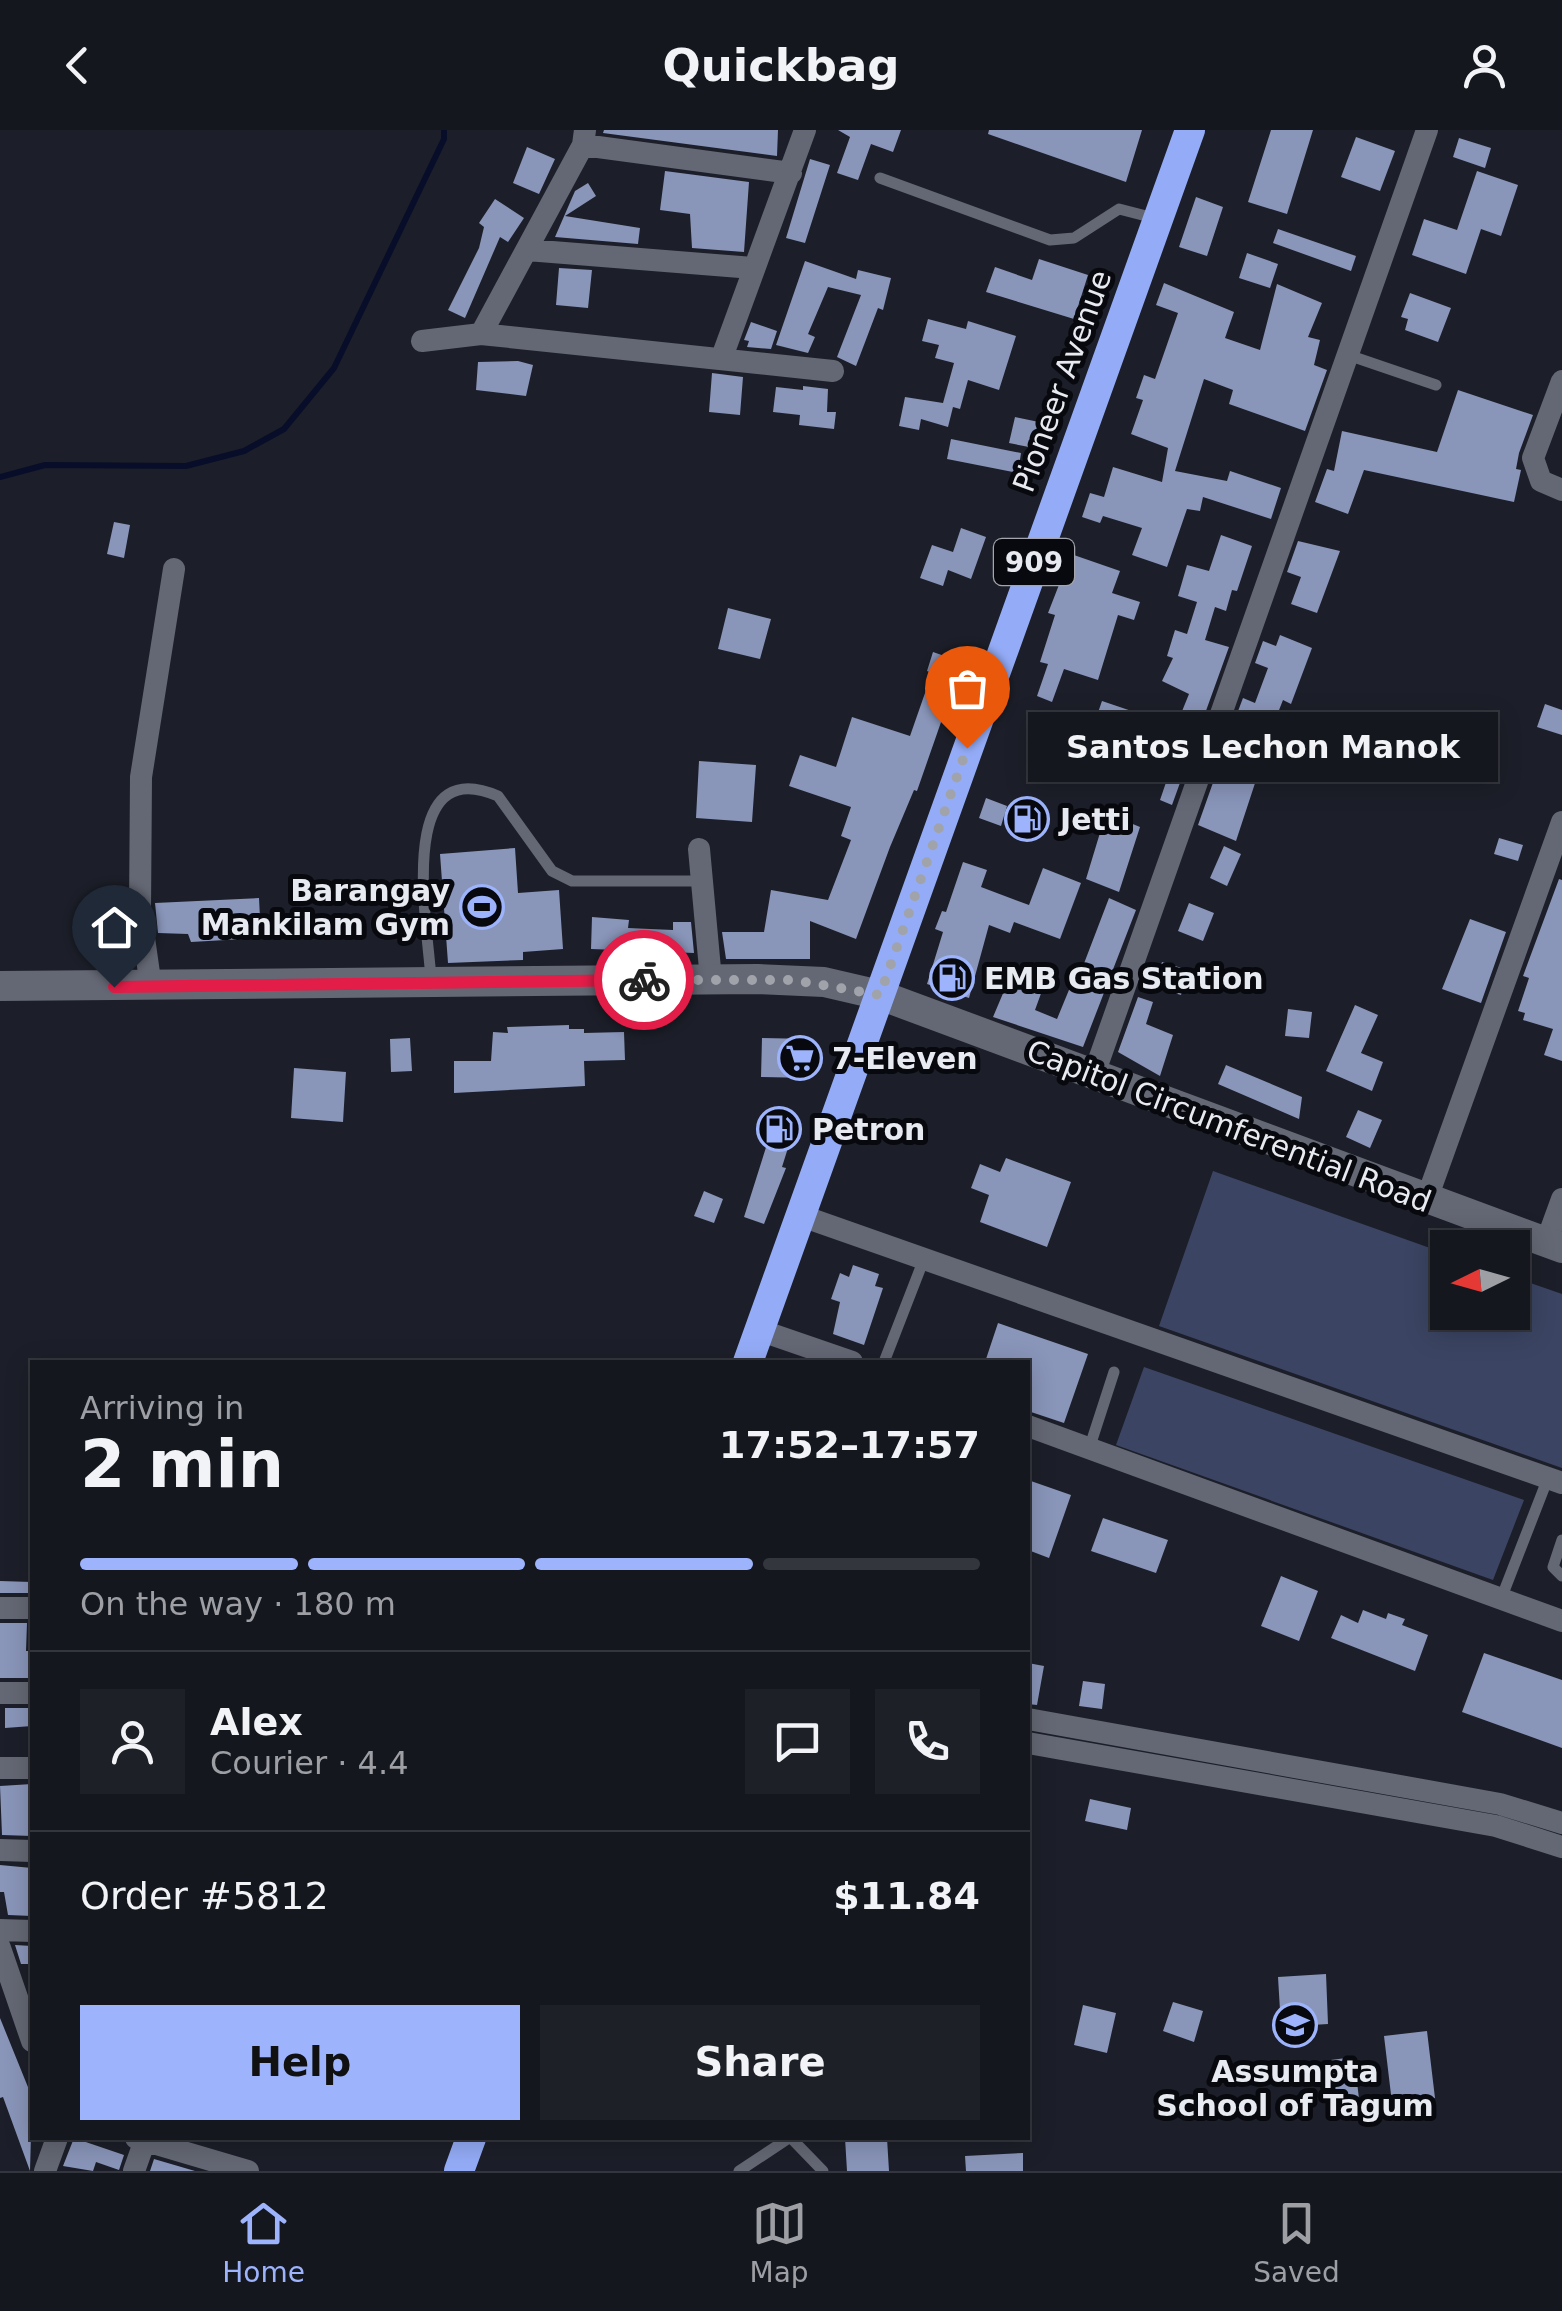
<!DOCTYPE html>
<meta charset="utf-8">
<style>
body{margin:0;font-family:"DejaVu Sans",sans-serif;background:#1e2028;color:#f1f3f6;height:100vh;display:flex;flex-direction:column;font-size:38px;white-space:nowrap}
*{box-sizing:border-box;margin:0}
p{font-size:32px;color:#9d9fa4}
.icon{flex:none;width:55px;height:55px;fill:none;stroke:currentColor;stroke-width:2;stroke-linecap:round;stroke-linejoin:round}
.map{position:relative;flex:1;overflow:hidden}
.side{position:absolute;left:30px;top:1230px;width:1000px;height:780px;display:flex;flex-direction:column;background:#15171f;border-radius:0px;box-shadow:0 5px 25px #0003,0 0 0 2px #34363d}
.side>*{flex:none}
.needle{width:65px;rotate:265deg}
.controls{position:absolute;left:1430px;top:1100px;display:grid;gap:20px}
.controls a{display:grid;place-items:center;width:100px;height:100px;border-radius:0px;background:#15171f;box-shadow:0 5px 25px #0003,0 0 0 2px #34363d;font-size:50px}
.pin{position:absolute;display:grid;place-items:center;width:85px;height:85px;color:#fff;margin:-102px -42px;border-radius:50% 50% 50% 0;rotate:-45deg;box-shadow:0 0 10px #0007}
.pin .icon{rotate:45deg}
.courier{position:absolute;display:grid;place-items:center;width:100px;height:100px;margin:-50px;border:8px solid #e11d48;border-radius:50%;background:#fff;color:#222;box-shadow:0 2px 12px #0007}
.bubble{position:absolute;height:70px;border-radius:0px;background:#15171f;box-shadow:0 5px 25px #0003,0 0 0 2px #34363d;font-size:32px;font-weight:700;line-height:70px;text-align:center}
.overview em{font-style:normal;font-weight:700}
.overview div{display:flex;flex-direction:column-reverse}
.overview{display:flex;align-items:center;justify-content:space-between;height:170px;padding:0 50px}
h1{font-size:65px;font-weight:700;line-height:75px}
.bar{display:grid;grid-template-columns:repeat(4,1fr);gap:15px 10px;align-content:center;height:120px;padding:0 50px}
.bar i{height:12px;border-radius:8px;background:#34363d}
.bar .current{background:#9db4fd}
.bar p{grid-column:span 4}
.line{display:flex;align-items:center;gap:25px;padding:0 50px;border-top:2px solid #34363d}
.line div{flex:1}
.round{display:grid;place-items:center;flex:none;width:105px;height:105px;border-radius:0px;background:#1e2028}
.primary-button{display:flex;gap:20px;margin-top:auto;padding:20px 50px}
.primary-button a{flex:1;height:115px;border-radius:0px;background:#9db4fd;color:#111;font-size:40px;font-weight:700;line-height:115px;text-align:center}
.primary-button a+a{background:#1e2028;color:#f1f3f6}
header{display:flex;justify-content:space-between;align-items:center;height:130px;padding:0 50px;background:#15171f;font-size:45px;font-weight:700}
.dock{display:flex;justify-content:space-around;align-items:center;height:140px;border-top:2px solid #34363d;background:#15171f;font-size:28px;color:#9d9fa4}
.dock a{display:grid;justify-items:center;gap:5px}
.dock .current{color:#9db4fd}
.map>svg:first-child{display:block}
.green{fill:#3b4563}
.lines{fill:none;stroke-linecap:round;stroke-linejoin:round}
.stream{stroke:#080e29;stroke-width:6}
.building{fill:#8995b9}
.lane{stroke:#646874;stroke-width:11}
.street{stroke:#646874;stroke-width:22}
.secondary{stroke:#646874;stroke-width:30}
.highway{stroke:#94acf7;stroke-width:30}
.done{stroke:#a1a3ab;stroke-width:10;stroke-dasharray:0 18}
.route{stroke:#e11d48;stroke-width:12}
.labels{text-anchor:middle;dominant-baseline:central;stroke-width:10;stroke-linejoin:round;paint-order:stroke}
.shield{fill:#08090e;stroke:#a5a6ad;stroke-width:2.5}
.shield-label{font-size:28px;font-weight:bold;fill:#e8eaf1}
.street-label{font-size:30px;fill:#e8eaf1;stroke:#08090e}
.poi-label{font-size:30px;font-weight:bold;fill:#e8eaf1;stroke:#08090e;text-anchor:start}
</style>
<header><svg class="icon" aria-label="back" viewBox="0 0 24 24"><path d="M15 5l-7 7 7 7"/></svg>Quickbag<svg class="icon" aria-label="person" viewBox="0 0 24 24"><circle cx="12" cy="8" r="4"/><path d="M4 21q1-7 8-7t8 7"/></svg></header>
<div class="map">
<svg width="1562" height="2041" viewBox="0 0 1562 2041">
<rect width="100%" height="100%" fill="#1c1f29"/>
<path class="green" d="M1213 1041 1447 1124 1448 1182H1512L1513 1147 1562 1164V1338L1159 1196Z
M1144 1237 1524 1370 1493 1450 1116 1315Z"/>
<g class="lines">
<path class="stream" d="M0 347 45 335 186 336 244 321 284 299 334 238 444 9V0"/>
</g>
<path class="building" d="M604 0H778L777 26 603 3Z
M838 0H901L893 22 871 14 858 50 837 43 850 7Z
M989 0H1142L1126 52 988 4Z
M1271 0H1313L1287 84 1248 72Z
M1356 7 1395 21 1380 61 1341 47Z
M1459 8 1491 18 1485 38 1453 27Z
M527 17 555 29 539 64 513 53Z
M810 29 830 35 805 113 786 108Z
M665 41 749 52 744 122 692 118 690 84 660 80Z
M1477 41 1518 55 1501 106 1481 99 1466 144 1412 125 1424 89 1457 100Z
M588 53 596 66 565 86 640 98 638 114 555 107 575 61Z
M1196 67 1223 77 1207 126 1179 117Z
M495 69 524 88 508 112 500 107 465 188 448 180 479 118 484 97 479 93Z
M1278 99 1356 126 1351 141 1273 113Z
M1247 123 1278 134 1270 158 1239 148Z
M1039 129 1088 145 1074 189 986 162 995 137 1032 150Z
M805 131 856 149 858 140 891 148 883 180 878 178 856 236 837 227 861 165 828 157 808 204 815 207 808 223 776 215Z
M559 138 592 140 588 178 556 175Z
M1164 153 1234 182 1225 208 1260 220 1277 154 1322 173 1308 207 1320 210 1314 235 1327 240 1305 301 1229 274 1233 260 1204 249 1175 341 1227 351 1230 341 1281 358 1271 389 1203 367 1200 381 1187 379 1167 437 1132 425 1142 398 1103 386 1100 393 1082 387 1090 363 1104 367 1113 337 1162 352 1168 318 1131 304 1143 270 1136 268 1144 245 1155 249 1178 183 1156 175Z
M1410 163 1451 178 1438 212 1405 200 1408 189 1401 187Z
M928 189 966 199 968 191 1016 206 999 260 968 250 960 279 953 277 948 297 921 289 919 300 899 296 905 267 943 273 954 233 935 228 939 215 922 211Z
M751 192 777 201 771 219 747 217 749 211 744 210Z
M518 231 533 235 526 266 476 260 478 232Z
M712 243 743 247 740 285 709 282Z
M803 256 828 259 827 282H836L834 299 799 295 800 285 773 282 776 257 803 260Z
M1458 260 1533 285 1519 323 1516 339 1521 340 1514 372 1364 340 1348 384 1315 372 1327 339 1334 341 1342 301 1437 322Z
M1015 287 1039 292 1034 318 1009 313Z
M951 309 1021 323 1018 343 947 329Z
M114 392 130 395 124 428 107 424Z
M961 398 986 407 971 449 948 440 943 456 920 448 932 415 953 422Z
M1221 405 1252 416 1237 461 1232 460 1226 481 1215 477 1205 510 1229 517 1172 675 1160 670 1176 623 1094 594 1102 571 1176 596 1189 564 1162 551 1173 528 1167 526 1175 500 1187 504 1197 472 1178 466 1187 435 1209 441Z
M1298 411 1340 421 1317 483 1291 474 1301 447 1287 442Z
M1071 424 1120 441 1112 463 1140 472 1134 490 1118 485 1098 550 1064 539 1052 572 1037 566 1048 534 1040 532 1055 485 1048 483Z
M728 478 771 489 760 529 718 519Z
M1280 505 1312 518 1291 574 1283 570 1270 603 1235 589 1243 568 1255 573 1268 538 1255 533 1263 511 1276 516Z
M933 522 962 532 917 661 914 660 890 717 856 809 810 791V829H726L722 802H764L771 760 828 770 851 710 841 706 851 677 789 656 800 625 836 637 852 587 910 606 932 543 927 541Z
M1545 574 1562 580V605L1537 597Z
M1050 582 1081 593 1070 625 1038 614Z
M1256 605 1276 613 1265 641 1260 638 1236 711 1198 695 1215 647 1228 649 1232 638 1241 641Z
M699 631 756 635 752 692 696 688Z
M986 668 1007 676 1001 696 979 688Z
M1106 683 1140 697 1119 762 1086 749Z
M1499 708 1523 715 1518 731 1494 724Z
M1224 716 1241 724 1227 756 1210 748Z
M515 718 518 763 559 760 563 819 523 822V830L448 833 440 724Z
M963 732 987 740 981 757 1029 775 1043 738 1081 753 1060 809 1014 792 1010 803 989 795 969 868 927 854 943 802 935 799 942 781 946 782Z
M1559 749 1562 750V931L1544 925 1553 899 1523 890 1525 883 1518 881 1529 848 1523 846Z
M259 768 261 808 191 812 188 804 158 803 155 773Z
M1109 768 1136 780 1083 917 993 887 1015 835 1047 847 1035 880 1057 889 1071 855 1075 857Z
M1189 773 1214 783 1203 811 1178 801Z
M592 787 629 790 628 798 673 800V792H691L694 823 591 819Z
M1470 789 1506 802 1481 873 1442 859Z
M1162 832 1188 840 1181 865 1154 857Z
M1138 867 1153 872 1146 894 1173 905 1160 946 1118 922Z
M1355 875 1378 885 1361 923 1383 932 1372 961 1326 941Z
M1288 879 1312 882 1309 908 1285 906Z
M569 895V899H584V903L624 902 625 930 584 931 585 956 454 963V931H491L493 902 508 903 507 897Z
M410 908 412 941 391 942 390 909Z
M762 908 811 909 810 948 761 947Z
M1226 935 1302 967 1299 989 1218 954Z
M294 938 346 942 343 992 291 988Z
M770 980 797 989 782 1037 786 1038 764 1094 744 1087 768 1011 761 1009Z
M1358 980 1382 990 1370 1018 1346 1007Z
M1006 1028 1071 1052 1047 1117 980 1092 989 1065 971 1058 980 1034 1000 1042Z
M704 1061 723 1069 714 1093 694 1086Z
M853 1135 879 1144 875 1156 883 1158 864 1215 833 1204 840 1172 831 1169 840 1143 849 1147Z
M998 1193 1088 1224 1064 1293 1028 1281V1232H985Z
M1028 1350 1071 1365 1049 1428 1028 1420Z
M1103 1388 1168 1410 1156 1443 1091 1421Z
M1281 1446 1318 1461 1299 1511 1261 1496Z
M0 1451 32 1452V1463H0Z
M1363 1480 1386 1489 1388 1483 1405 1489 1402 1495 1428 1505 1415 1541 1331 1508 1341 1485 1358 1493Z
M0 1493H27L26 1521H32V1548H0Z
M1484 1523 1562 1550V1618L1462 1582Z
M1028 1533 1044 1536 1037 1575 1028 1574Z
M1083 1551 1105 1554 1102 1579 1079 1576Z
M5 1578H32V1596L5 1598Z
M32 1654V1706L2 1705 0 1656Z
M1090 1669 1131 1678 1127 1700 1085 1691Z
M0 1735 32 1738V1786L8 1785 4 1762H0Z
M15 1815 32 1816V1834H21Z
M1326 1844 1328 1894 1281 1897 1278 1847Z
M1173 1872 1203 1881 1194 1912 1163 1901Z
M1083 1875 1116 1883 1107 1923 1074 1915Z
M0 1888 32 1967 30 2041 3 1967 0 1968Z
M1427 1901 1435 1968 1392 1973 1384 1906Z
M1354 1927 1360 1977 1330 1981 1323 1931Z
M74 2008 124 2025 119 2040 96 2032 93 2041 63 2036Z
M845 2008H887L889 2041H847Z
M1023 2023V2041H966L965 2026Z
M154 2029 195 2041H150Z"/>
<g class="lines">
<path class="lane" d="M880 48 1050 110 1074 108 1119 79 1158 89
M1348 225 1436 255
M431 849C428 797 394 621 498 666L552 741 572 751H702
M884 1232 924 1129
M1089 1319 1114 1242
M1562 1410 1553 1437 1562 1446
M1501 1469 1548 1348
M791 2008 823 2041
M739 2041 789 2008"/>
<path class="street" d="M583 15 791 43
M527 120 753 138
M481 204 583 15 585 0
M422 211 481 204 833 241
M722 227 805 0
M1562 251 1533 328 1541 351 1562 360
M699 719 711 850
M151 857 140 780 141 647 174 439
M1094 944 1427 0
M1426 1071 1562 692
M799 1085 1562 1353
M1546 1113 1562 1069
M759 1200 852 1232
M1028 1296 1562 1491
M0 1478H32
M0 1563H32
M1028 1589 1500 1674 1562 1693
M1028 1613 1496 1696 1562 1717
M0 1638H32
M0 1720 32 1721
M0 1800 32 1801
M0 1818 32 1911
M136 2008 248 2041
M45 2041 57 2008
M134 2041 145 2010"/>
<path class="secondary" d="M0 856 757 849 824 852 880 865 1562 1118"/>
<path class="highway" d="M748 1232 1190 0
M459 2041 471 2008"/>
</g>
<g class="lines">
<path class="done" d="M644 850H793L880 865 967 618"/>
<path class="route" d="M114 857 644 850"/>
</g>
<defs>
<g id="fuel-ring" transform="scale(2.25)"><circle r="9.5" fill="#08090e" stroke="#9db4fd" stroke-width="1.5"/><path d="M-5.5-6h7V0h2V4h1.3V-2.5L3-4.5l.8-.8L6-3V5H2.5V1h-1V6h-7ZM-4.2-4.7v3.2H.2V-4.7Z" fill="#9db4fd"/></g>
<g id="stadium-ring" transform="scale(2.25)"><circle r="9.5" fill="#08090e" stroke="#9db4fd" stroke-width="1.5"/><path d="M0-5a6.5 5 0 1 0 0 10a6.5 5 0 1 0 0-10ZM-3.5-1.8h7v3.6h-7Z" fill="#9db4fd"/></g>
<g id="supermarket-ring" transform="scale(2.25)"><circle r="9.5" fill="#08090e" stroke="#9db4fd" stroke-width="1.5"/><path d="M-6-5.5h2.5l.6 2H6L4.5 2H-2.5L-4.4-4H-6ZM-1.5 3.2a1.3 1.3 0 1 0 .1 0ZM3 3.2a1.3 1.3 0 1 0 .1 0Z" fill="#9db4fd"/></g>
<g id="school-ring" transform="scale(2.25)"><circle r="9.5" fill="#08090e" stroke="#9db4fd" stroke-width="1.5"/><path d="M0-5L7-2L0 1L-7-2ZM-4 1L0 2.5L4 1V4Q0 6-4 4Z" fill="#9db4fd"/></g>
</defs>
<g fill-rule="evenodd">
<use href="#fuel-ring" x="1027" y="689"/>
<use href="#stadium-ring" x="482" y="777"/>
<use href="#fuel-ring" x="952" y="848"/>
<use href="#supermarket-ring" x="800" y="928"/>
<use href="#fuel-ring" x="779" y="999"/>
<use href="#school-ring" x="1295" y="1895"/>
</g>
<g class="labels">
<rect class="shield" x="994" y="409" width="80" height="46" rx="8"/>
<g class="shield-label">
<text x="1034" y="432">909</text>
</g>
<g class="street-label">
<text transform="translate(1062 251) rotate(-70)">Pioneer Avenue</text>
<text transform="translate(1229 996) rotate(21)">Capitol Circumferential Road</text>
</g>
<g class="poi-label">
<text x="1060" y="689">Jetti</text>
<text x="450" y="760" text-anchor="end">Barangay<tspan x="450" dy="34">Mankilam Gym</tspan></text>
<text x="984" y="848">EMB Gas Station</text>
<text x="832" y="928">7-Eleven</text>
<text x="812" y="999">Petron</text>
<text x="1295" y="1941" text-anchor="middle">Assumpta<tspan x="1295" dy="34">School of Tagum</tspan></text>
</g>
</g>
</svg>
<div class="controls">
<a><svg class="needle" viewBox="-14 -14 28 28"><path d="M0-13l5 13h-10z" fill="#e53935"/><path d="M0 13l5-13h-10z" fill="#9d9fa4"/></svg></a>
</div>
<div class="pin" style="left:967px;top:618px;background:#ea580c"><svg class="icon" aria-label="bag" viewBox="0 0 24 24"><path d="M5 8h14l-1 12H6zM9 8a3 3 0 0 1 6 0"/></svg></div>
<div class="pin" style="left:114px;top:857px;background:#1f2937"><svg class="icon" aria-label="home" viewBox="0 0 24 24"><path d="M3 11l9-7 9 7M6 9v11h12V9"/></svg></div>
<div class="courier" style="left:644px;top:850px"><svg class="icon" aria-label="bike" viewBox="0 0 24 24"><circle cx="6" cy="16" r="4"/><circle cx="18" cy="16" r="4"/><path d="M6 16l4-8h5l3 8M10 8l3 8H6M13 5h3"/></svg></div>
<div class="bubble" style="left:1028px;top:582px;width:470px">Santos Lechon Manok</div>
<section class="side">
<div class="overview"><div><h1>2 min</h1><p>Arriving in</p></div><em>17:52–17:57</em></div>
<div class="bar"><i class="current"></i><i class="current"></i><i class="current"></i><i></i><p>On the way · 180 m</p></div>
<div class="line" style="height:180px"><a class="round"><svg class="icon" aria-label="person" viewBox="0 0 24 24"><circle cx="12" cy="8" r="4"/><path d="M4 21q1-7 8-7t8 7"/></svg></a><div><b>Alex</b><p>Courier · 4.4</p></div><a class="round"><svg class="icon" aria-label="chat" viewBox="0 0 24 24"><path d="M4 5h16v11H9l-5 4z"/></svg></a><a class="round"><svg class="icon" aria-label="phone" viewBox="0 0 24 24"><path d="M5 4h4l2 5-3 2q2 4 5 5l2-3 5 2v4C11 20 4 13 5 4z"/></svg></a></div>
<div class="line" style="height:130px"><div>Order #5812</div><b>$11.84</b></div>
<div class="primary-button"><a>Help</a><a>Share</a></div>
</section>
</div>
<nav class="dock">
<a class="current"><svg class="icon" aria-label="home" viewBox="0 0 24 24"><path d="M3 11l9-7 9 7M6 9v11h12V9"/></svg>Home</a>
<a><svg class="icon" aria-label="map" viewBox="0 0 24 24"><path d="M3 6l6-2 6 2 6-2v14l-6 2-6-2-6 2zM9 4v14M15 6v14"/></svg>Map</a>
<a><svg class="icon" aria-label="saved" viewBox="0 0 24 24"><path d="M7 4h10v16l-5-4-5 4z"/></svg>Saved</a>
</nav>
